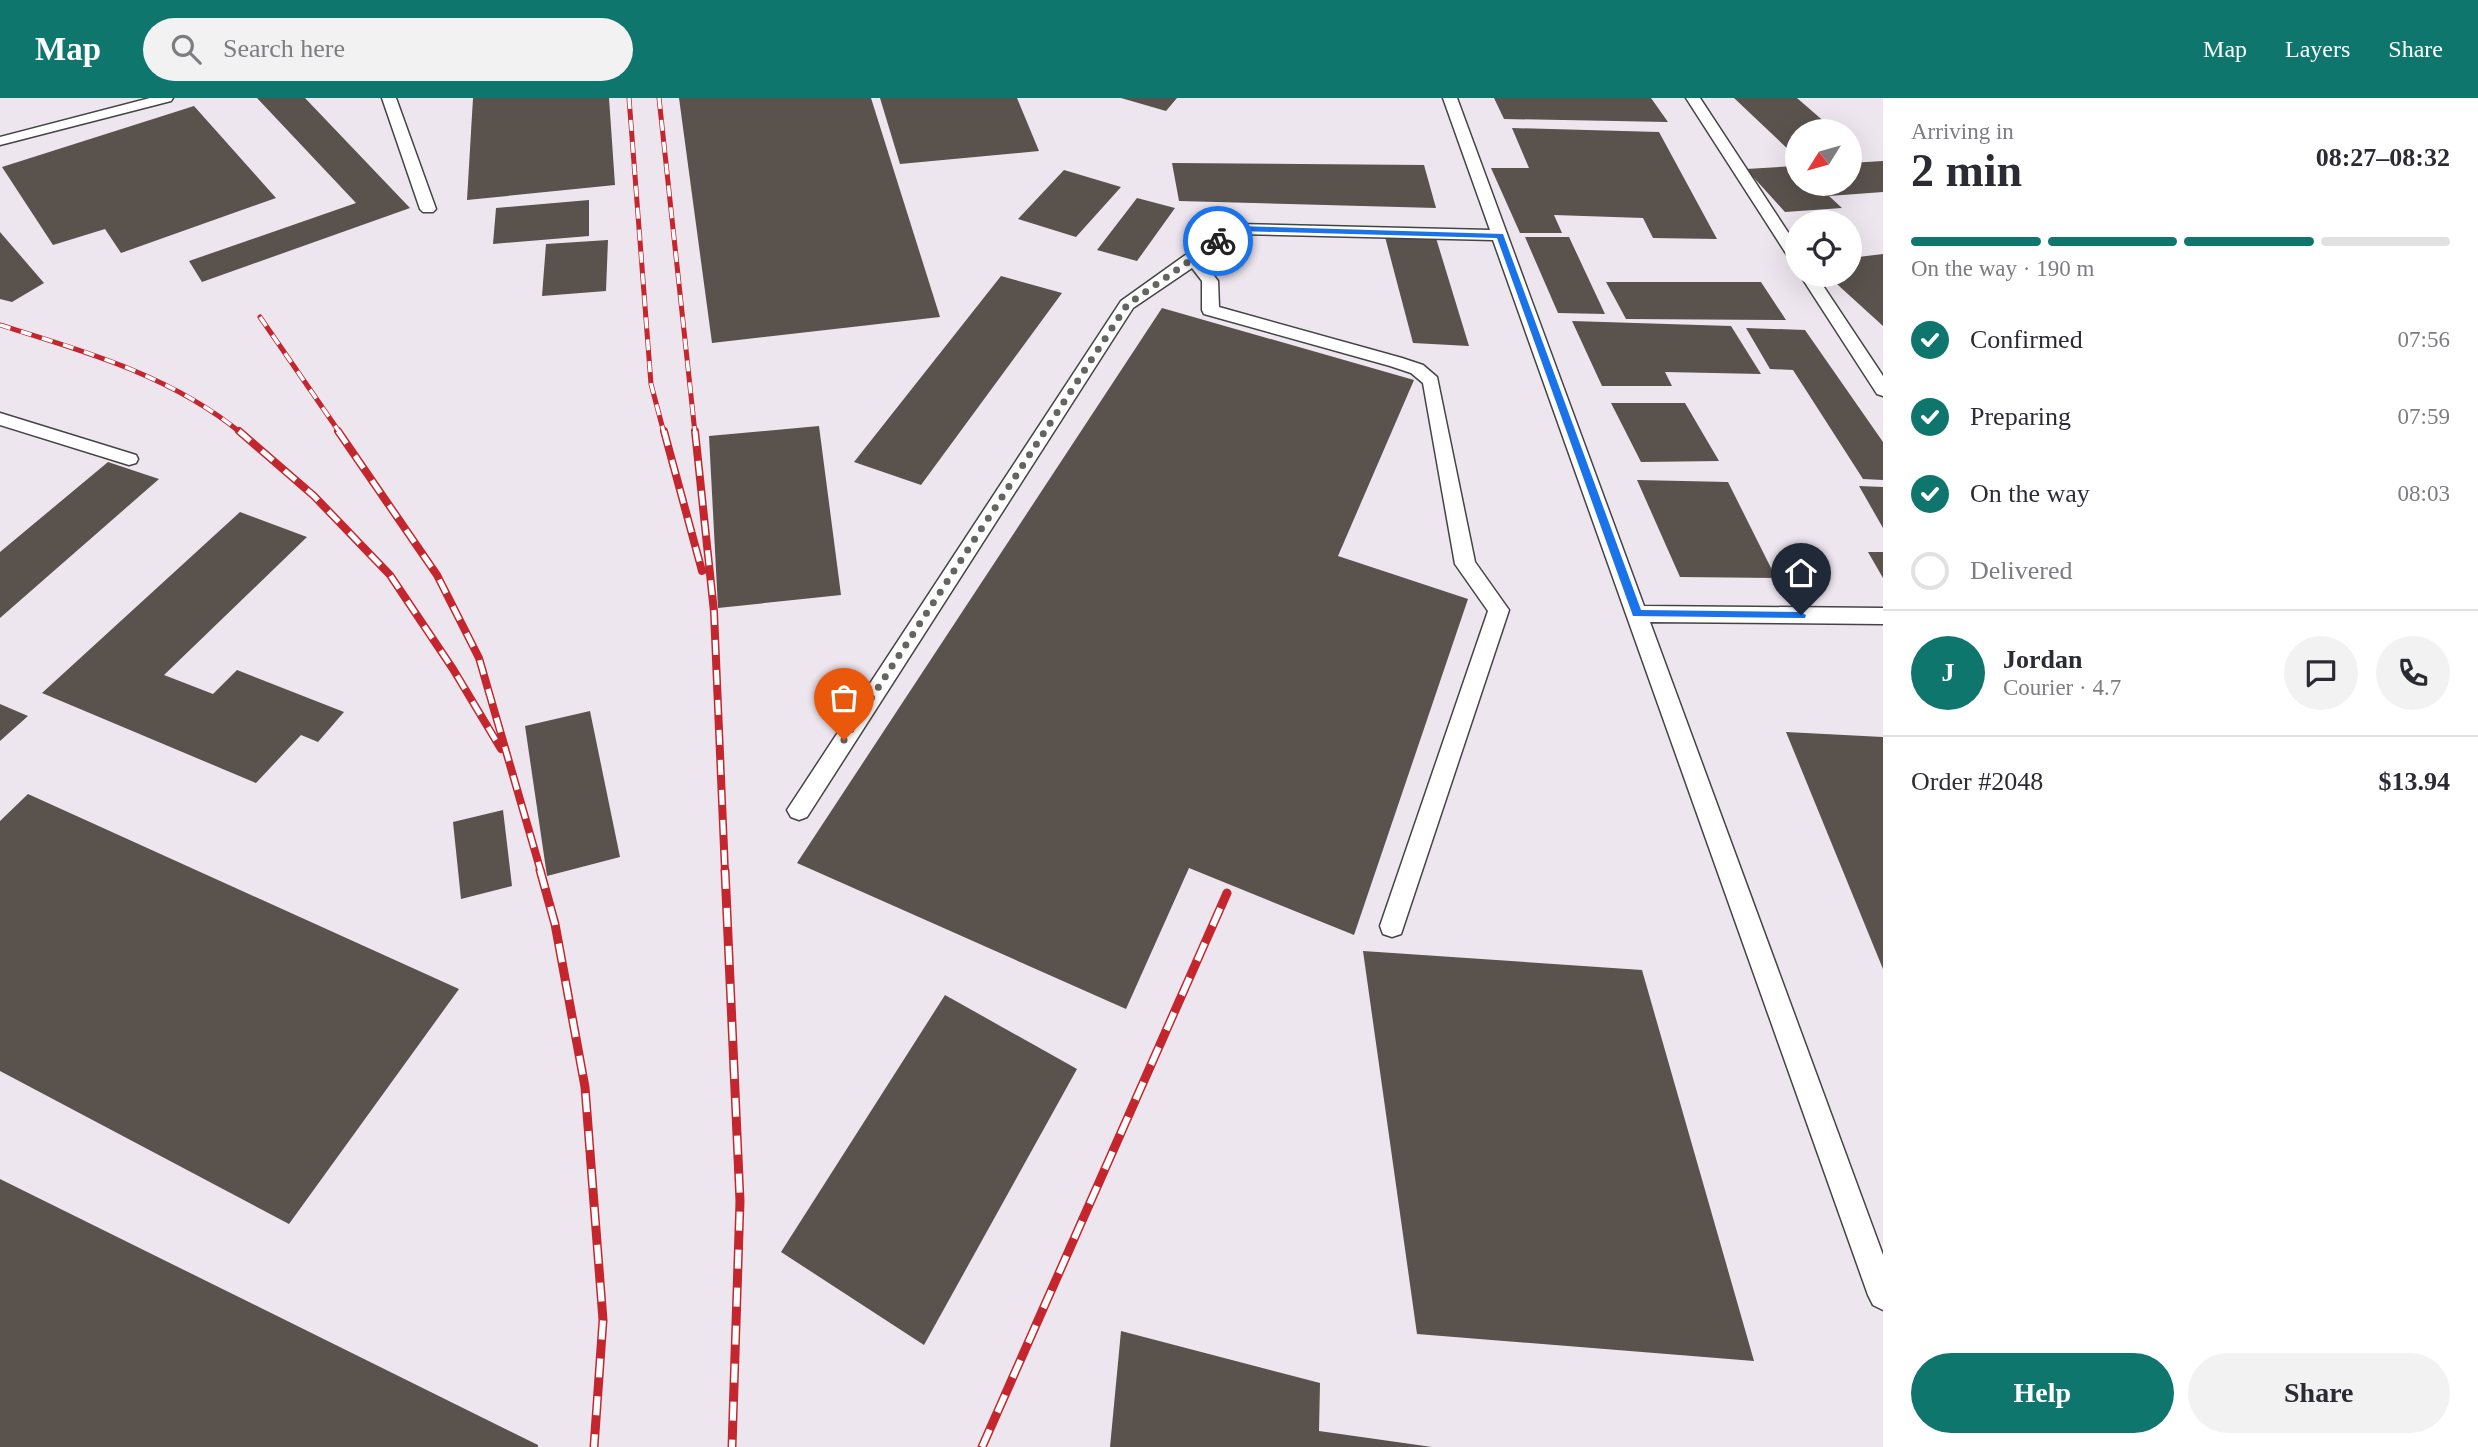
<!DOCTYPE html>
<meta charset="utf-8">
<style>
body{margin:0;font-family:"Times New Roman",serif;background:#f2f2f3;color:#2b2b33;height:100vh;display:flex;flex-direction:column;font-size:26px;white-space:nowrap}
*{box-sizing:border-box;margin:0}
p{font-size:23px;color:#7c7c81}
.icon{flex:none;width:38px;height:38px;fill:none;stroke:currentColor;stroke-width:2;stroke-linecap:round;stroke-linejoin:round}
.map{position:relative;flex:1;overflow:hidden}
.drawer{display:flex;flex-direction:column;background:#fff;width:595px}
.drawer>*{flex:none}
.needle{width:46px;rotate:233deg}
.fabs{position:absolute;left:1785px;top:21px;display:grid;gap:14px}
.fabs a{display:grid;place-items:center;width:77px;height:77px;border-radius:50%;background:#fff;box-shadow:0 7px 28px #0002;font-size:35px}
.pin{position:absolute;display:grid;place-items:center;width:60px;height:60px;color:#fff;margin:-72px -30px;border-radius:50% 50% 50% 0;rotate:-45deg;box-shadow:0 0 7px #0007}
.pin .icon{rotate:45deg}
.courier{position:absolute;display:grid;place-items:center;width:70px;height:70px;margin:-35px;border:5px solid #1a73e8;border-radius:50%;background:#fff;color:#222;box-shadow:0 2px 9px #0007}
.overview em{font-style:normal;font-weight:800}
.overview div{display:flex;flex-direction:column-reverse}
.overview{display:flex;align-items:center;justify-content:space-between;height:119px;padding:0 28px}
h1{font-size:46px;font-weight:800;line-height:52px}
.bar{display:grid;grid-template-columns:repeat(4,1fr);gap:10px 7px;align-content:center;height:84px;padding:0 28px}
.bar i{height:9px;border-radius:5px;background:#e1e1e2}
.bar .current{background:#0f766e}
.bar p{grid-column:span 4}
.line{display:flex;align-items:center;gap:18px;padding:0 28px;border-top:2px solid #e1e1e2}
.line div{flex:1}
.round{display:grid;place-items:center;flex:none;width:74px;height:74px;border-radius:37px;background:#f2f2f3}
ol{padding:0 28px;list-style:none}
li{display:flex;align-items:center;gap:21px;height:77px}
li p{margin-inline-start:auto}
li .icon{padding:7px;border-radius:50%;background:#0f766e;color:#fff;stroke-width:4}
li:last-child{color:#7c7c81}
li i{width:38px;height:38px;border:4px solid #e1e1e2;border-radius:50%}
.primary-button{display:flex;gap:14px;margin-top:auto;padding:14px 28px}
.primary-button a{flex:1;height:80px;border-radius:42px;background:#0f766e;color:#fff;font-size:28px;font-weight:800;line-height:80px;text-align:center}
.primary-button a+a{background:#f2f2f3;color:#2b2b33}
header{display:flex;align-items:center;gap:42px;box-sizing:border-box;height:98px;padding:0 35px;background:#0f766e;color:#fff}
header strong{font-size:33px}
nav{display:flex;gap:38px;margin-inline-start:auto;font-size:24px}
.search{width:490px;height:63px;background:#f2f2f3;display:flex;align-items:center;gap:18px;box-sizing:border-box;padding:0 24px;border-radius:38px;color:#7c7c81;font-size:26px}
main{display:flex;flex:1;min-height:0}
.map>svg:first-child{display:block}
.industrial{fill:#eee6ef;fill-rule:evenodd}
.building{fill:#5a524d}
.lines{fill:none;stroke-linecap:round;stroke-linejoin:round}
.lane-casing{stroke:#444;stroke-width:3}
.lane{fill:#fff;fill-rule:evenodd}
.rail-far2-casing{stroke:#c4262e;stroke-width:5}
.rail-far1-casing{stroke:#c4262e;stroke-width:8}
.rail-casing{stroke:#c4262e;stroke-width:9}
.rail-far2{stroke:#fff;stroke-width:3.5;stroke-dasharray:11;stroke-linecap:butt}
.rail-far1{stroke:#fff;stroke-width:5;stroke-dasharray:15;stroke-linecap:butt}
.rail{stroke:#fff;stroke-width:6;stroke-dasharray:19;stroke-linecap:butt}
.route{fill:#1a73e8}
.done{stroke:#646461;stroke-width:7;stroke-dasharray:0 12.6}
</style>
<header>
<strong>Map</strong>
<div class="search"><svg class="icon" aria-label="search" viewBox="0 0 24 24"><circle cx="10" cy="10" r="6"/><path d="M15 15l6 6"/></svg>Search here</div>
<nav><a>Map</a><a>Layers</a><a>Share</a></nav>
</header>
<main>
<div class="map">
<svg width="1883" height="1349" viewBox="0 0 1883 1349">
<rect width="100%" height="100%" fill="#fffdf5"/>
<path class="industrial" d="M0 0H1883V1349H0ZM1797 33H1850V86H1797ZM1797 124H1850V177H1797Z"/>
<path class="building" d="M257 0H305L410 110 202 184 189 163 356 105Z
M473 0H609L615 87 467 102Z
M679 0H871L940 219 712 245Z
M880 0H1017L1039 53 900 66Z
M1121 0H1177L1166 13Z
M1494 0H1651L1668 24 1504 21Z
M1734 0H1797L1835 33H1797V54L1792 55Z
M194 8 276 100 121 155 105 131 53 147 2 69Z
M1512 30 1659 34 1717 141 1653 140 1643 120 1554 117 1562 135H1520L1491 70H1529Z
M1883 63V94L1829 98 1842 110 1785 114 1746 71 1797 68V86H1850V65Z
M1172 65 1424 67 1436 110 1179 103Z
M1064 72 1121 89 1076 139 1018 121Z
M1137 100 1175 110 1137 163 1097 152Z
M589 102V138L493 146 496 110Z
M0 134 44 185 12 204 0 201Z
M1385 139 1436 140 1469 248 1413 245Z
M1525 139H1569L1605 216 1558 215Z
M608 142 606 193 542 198 546 146Z
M1883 156V228L1827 177H1850V160Z
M1001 178 1062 195 921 387 854 364Z
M1606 184H1761L1786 222 1626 221Z
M1162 210 1414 282 1338 458 1468 501 1354 837 1189 770 1126 911 797 765Z
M1572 223 1731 228 1761 276 1665 274 1672 288H1602Z
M1746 230 1805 232 1883 344V382L1863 381 1793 272 1770 271Z
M1611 305H1685L1719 363 1641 364Z
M819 328 841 497 718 510 709 338Z
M108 364 159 381 0 520V454Z
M1637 382 1728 384 1776 480 1680 479Z
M1859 388 1883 389V430Z
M240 414 307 439 164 577 213 596 237 572 344 614 318 644 301 637 256 685 42 595Z
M1868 454H1883V480Z
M0 606 28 618 0 643Z
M590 613 620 759 547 778 525 628Z
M1786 634 1883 639V871Z
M28 696 459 891 289 1126 0 973V723Z
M503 712 512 788 461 801 453 724Z
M1363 853 1642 872 1754 1263 1417 1236Z
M945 897 1077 971 924 1247 781 1154Z
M0 1081 538 1347V1349H0Z
M1121 1233 1320 1285 1319 1333 1432 1349H1110Z"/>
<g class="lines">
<g class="lane-casing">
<path id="lane" d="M150 0H173L171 3 0 47V39Z
M382 0H396L436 111 433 114H423L420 111Z
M1443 0H1457L1644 508 1883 510V526L1650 524 1883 1157V1212L1873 1207 1868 1197 1493 142 1240 136 1202 162 1218 183 1219 209 1402 260 1423 267 1437 279 1475 464 1509 512 1401 836 1392 839 1383 836 1380 828 1488 513 1455 466 1423 285 1411 275 1390 268 1204 216 1202 212V183L1192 170 1133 210 807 719 799 722 791 719 787 712 1121 203 1184 158 1237 126 1490 132Z
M1686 0H1700L1797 148V165L1789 160Z
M1800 177H1816L1883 278V298L1877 296Z
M0 315 136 357 138 361 136 365 129 367 0 327Z"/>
</g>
<use href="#lane" class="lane"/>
<g class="rail-far2-casing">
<path id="rail-far2" d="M629 0 651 286 664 335
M659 0 695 335
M260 219 340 335
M0 227C84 253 172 278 241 335"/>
</g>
<g class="rail-far1-casing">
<path id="rail-far1" d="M239 333 314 398 390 477 453 571 501 651
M338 333 437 477 479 560 541 774
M664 333 702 473
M695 333 714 514 725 774"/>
</g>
<g class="rail-casing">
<path id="rail" d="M540 772 555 826 585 989 603 1222 594 1349
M725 772 740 1103 732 1349
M982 1349 1227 795"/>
</g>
<use href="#rail-far2" class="rail-far2"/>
<use href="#rail-far1" class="rail-far1"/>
<use href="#rail" class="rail"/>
</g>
<path class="route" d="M1237 128 1503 136 1641 512 1801 514 1806 517 1805 520 1633 518 1497 140 1239 133 1221 145 1214 143Z"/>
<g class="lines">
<path class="done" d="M844 642 1127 207 1218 143"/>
</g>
</svg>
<div class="fabs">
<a><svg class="needle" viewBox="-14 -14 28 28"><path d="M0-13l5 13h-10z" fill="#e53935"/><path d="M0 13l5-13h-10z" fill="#7c7c81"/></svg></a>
<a><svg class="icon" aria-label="locate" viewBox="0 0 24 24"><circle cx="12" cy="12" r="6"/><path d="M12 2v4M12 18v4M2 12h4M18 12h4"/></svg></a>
</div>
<div class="pin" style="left:844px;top:642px;background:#ea580c"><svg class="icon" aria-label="bag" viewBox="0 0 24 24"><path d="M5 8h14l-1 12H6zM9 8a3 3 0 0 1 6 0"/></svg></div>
<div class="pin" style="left:1801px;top:517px;background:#1f2937"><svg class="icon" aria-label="home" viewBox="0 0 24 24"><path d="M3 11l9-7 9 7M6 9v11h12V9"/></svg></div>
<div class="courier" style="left:1218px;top:143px"><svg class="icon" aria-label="bike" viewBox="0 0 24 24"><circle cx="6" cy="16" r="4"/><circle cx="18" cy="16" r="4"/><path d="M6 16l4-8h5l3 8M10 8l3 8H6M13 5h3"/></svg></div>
</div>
<section class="drawer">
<div class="overview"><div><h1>2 min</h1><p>Arriving in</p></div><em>08:27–08:32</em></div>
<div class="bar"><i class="current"></i><i class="current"></i><i class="current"></i><i></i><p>On the way · 190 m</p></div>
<ol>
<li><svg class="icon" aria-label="check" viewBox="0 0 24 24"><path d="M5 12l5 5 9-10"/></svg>Confirmed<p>07:56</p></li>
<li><svg class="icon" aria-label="check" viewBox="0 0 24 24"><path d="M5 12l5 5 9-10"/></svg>Preparing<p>07:59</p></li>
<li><svg class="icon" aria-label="check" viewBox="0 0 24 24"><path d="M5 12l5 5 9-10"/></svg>On the way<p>08:03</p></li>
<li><i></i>Delivered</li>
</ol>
<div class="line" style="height:126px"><b class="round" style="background:#0f766e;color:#fff">J</b><div><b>Jordan</b><p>Courier · 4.7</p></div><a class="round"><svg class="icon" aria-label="chat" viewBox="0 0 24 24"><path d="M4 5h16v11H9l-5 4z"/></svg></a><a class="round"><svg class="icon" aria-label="phone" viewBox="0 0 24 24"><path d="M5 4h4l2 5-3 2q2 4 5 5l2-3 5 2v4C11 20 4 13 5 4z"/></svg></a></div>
<div class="line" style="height:91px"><div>Order #2048</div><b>$13.94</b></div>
<div class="primary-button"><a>Help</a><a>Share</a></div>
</section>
</main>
